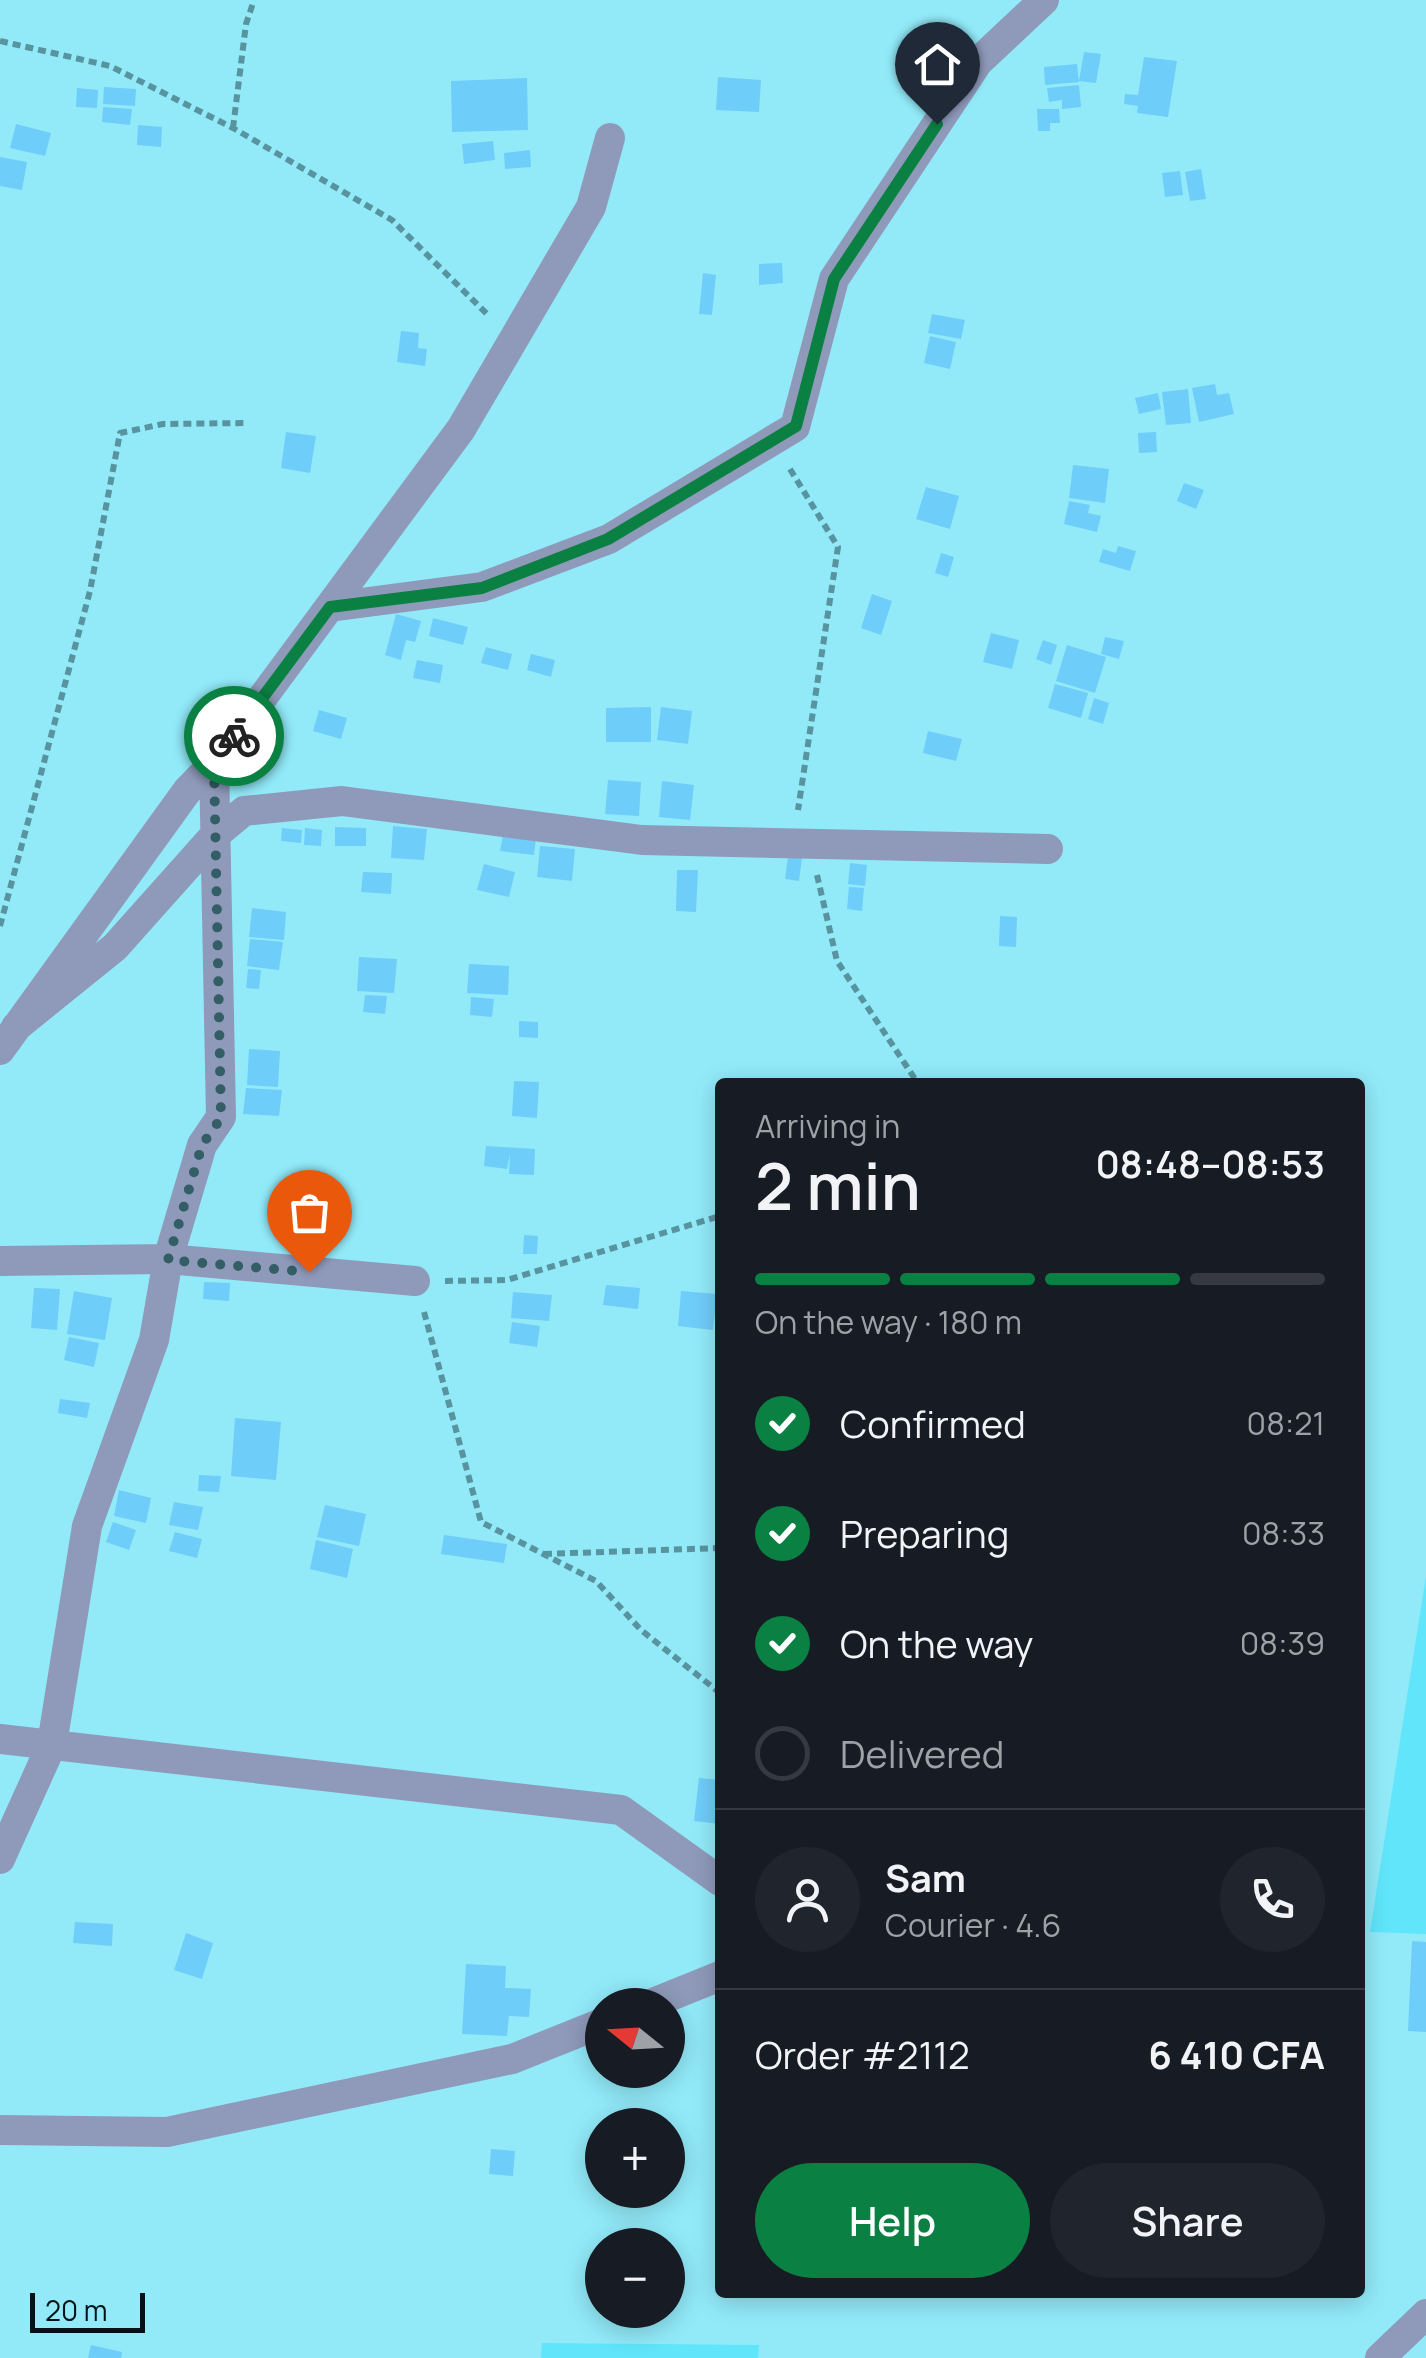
<!DOCTYPE html>
<meta charset="utf-8">
<style>
body{margin:0;font-family:Manrope,sans-serif;background:#20242c;color:#f1f3f6;height:100vh;display:flex;flex-direction:column;font-size:38px;white-space:nowrap}
*{box-sizing:border-box;margin:0}
p{font-size:32px;color:#9ea1a6}
.icon{flex:none;width:55px;height:55px;fill:none;stroke:currentColor;stroke-width:2;stroke-linecap:round;stroke-linejoin:round}
.map{position:relative;flex:1;overflow:hidden}
.sheet{position:absolute;left:715px;top:1078px;width:650px;height:1220px;display:flex;flex-direction:column;background:#171b24;border-radius:10px;box-shadow:0 5px 25px #0003}
.sheet>*{flex:none}
.needle{width:65px;rotate:288deg}
.tools{position:absolute;left:585px;top:1988px;display:grid;gap:20px}
.tools a{display:grid;place-items:center;width:100px;height:100px;border-radius:50%;background:#171b24;box-shadow:0 5px 25px #0003;font-size:50px}
.scale{position:absolute;left:30px;bottom:25px;width:115px;box-sizing:border-box;padding-left:10px;border:5px solid #001216;border-top:0;font-size:28px;line-height:35px;white-space:nowrap;color:#001216;-webkit-text-stroke:8px #92eaf9;paint-order:stroke}
.pin{position:absolute;display:grid;place-items:center;width:85px;height:85px;color:#fff;margin:-102px -42px;border-radius:50% 50% 50% 0;rotate:-45deg;box-shadow:0 0 10px #0007}
.pin .icon{rotate:45deg}
.courier{position:absolute;display:grid;place-items:center;width:100px;height:100px;margin:-50px;border:8px solid #0b8043;border-radius:50%;background:#fff;color:#222;box-shadow:0 2px 12px #0007}
.overview em{font-style:normal;font-weight:600}
.overview div{display:flex;flex-direction:column-reverse}
.overview{display:flex;align-items:center;justify-content:space-between;height:170px;padding:0 40px}
h1{font-size:65px;font-weight:600;line-height:75px}
.bar{display:grid;grid-template-columns:repeat(4,1fr);gap:15px 10px;align-content:center;height:120px;padding:0 40px}
.bar i{height:12px;border-radius:8px;background:#363941}
.bar .selected{background:#0b8043}
.bar p{grid-column:span 4}
.line{display:flex;align-items:center;gap:25px;padding:0 40px;border-top:2px solid #363941}
.line div{flex:1}
.round{display:grid;place-items:center;flex:none;width:105px;height:105px;border-radius:52px;background:#20242c}
ol{padding:0 40px;list-style:none}
li{display:flex;align-items:center;gap:30px;height:110px}
li p{margin-inline-start:auto}
li .icon{padding:10px;border-radius:50%;background:#0b8043;color:#fff;stroke-width:4}
li:last-child{color:#9ea1a6}
li i{width:55px;height:55px;border:5px solid #363941;border-radius:50%}
.action{display:flex;gap:20px;margin-top:auto;padding:20px 40px}
.action a{flex:1;height:115px;border-radius:60px;background:#0b8043;color:#fff;font-size:40px;font-weight:600;line-height:115px;text-align:center}
.action a+a{background:#20242c;color:#f1f3f6}
.map>svg:first-child{display:block}
.built{fill:#60e5fa}
.building{fill:#6fcdf9}
.lines{fill:none;stroke-linecap:round;stroke-linejoin:round}
.path{stroke:#58949f;stroke-width:6;stroke-dasharray:8 5;stroke-linecap:butt}
.minor{stroke:#8f9aba;stroke-width:30}
.done{stroke:#335e65;stroke-width:10;stroke-dasharray:0 18}
.route{stroke:#0b8043;stroke-width:12}
</style>
<div class="map">
<svg width="1426" height="2358" viewBox="0 0 1426 2358">
<rect width="100%" height="100%" fill="#92eaf9"/>
<path class="built" d="M1426 1576V1934L1370 1932 1399 1747Z
M542 2343 759 2345 758 2358H541Z"/>
<path class="building" d="M1084 52 1101 54 1096 83 1079 81Z
M1144 57 1177 61 1168 117 1137 113 1138 106 1124 104 1125 94 1138 95Z
M1077 64 1079 82 1045 85 1044 67Z
M718 77 761 80 759 112 716 110Z
M527 78 528 130 452 132 451 81Z
M1079 85 1081 107 1062 109V100L1049 102 1047 88Z
M104 87 136 89 135 106 103 104Z
M77 88 98 90 97 108 76 107Z
M103 107 132 109 130 125 102 122Z
M1037 109H1059L1060 123H1050V131H1038Z
M16 124 51 133 45 156 10 148Z
M138 125 162 127 161 147 137 145Z
M493 141 495 160 464 164 462 144Z
M530 150 531 167 505 169 504 153Z
M0 157 27 162 22 190 0 186Z
M1201 169 1206 199 1190 201 1185 172Z
M1180 171 1183 195 1165 197 1162 173Z
M782 263 783 283 759 285V264Z
M703 273 716 275 712 315 699 314Z
M932 314 965 320 961 339 928 333Z
M401 331 419 333 418 348 427 349 425 366 397 362Z
M930 336 956 342 950 369 924 363Z
M1215 384 1217 395 1229 393 1234 414 1199 422 1192 388Z
M1188 389 1191 423 1166 425 1162 392Z
M1158 393 1161 409 1139 414 1135 398Z
M286 432 316 436 310 473 281 468Z
M1156 432 1157 452 1139 453 1138 433Z
M1073 465 1109 469 1105 503 1069 498Z
M1184 483 1204 490 1196 509 1177 501Z
M926 487 959 496 950 529 916 519Z
M1069 501 1090 505 1088 513 1101 516 1097 532 1064 524Z
M1118 546 1136 551 1130 571 1099 562 1103 549 1116 553Z
M941 553 954 557 948 577 935 573Z
M872 594 892 601 881 635 861 628Z
M396 614 421 621 415 642 406 640 401 660 385 655Z
M433 618 468 627 463 645 429 636Z
M991 633 1019 640 1012 669 983 662Z
M1105 637 1124 641 1119 659 1101 654Z
M1043 640 1057 645 1051 665 1036 659Z
M1067 645 1106 657 1095 693 1056 681Z
M486 647 512 654 508 670 481 663Z
M531 654 555 660 551 677 527 670Z
M417 660 443 665 440 683 413 678Z
M1055 684 1088 693 1081 718 1048 708Z
M1094 698 1109 703 1103 724 1088 719Z
M651 707V742H606V708Z
M661 707 692 711 688 744 657 740Z
M319 710 347 718 341 739 313 731Z
M928 731 962 739 956 761 923 753Z
M608 780 641 782 639 816 605 814Z
M662 781 694 785 690 820 659 817Z
M393 826 427 829 424 860 391 858Z
M335 827 366 828V846H335Z
M282 828 302 830 301 843 281 841Z
M305 828 322 830 321 846 304 845Z
M503 835 536 838 534 855 500 851Z
M540 846 575 849 572 881 537 877Z
M788 856 802 857 799 881 785 879Z
M850 863 867 865 865 886 848 884Z
M484 864 515 872 509 897 477 890Z
M677 870H698L696 912 676 911Z
M363 872 392 873 391 894 361 892Z
M849 887 864 888 862 911 847 909Z
M252 908 286 912 284 940 249 937Z
M1000 916 1017 917 1016 947 999 946Z
M250 939 283 942 279 970 247 966Z
M359 957 397 959 394 993 357 991Z
M469 964 509 966 508 995 467 993Z
M248 969 261 970 259 989 246 988Z
M365 995 387 996 385 1014 363 1012Z
M471 997 494 999 492 1017 470 1015Z
M519 1021 538 1022V1038L519 1037Z
M249 1049 280 1051 278 1087 247 1085Z
M514 1081 539 1082 537 1118 512 1116Z
M246 1088 282 1090 279 1116 243 1114Z
M486 1146 535 1149 534 1175 509 1174 510 1154 507 1169 484 1166Z
M524 1235 538 1236 537 1254H523Z
M204 1282 230 1283 229 1301 203 1299Z
M606 1285 640 1288 638 1309 603 1305Z
M34 1288 60 1289 57 1330 31 1328Z
M74 1291 112 1298 105 1340 67 1334Z
M681 1291 717 1294 713 1330 678 1326Z
M513 1292 552 1295 549 1321 511 1318Z
M512 1322 540 1326 537 1347 509 1343Z
M69 1337 99 1343 94 1367 64 1360Z
M60 1399 90 1403 87 1418 58 1413Z
M235 1418 281 1422 276 1480 231 1476Z
M199 1475 221 1476 219 1492 198 1491Z
M119 1490 151 1498 146 1523 114 1516Z
M174 1502 203 1507 198 1530 169 1525Z
M325 1505 366 1514 359 1546 317 1537Z
M113 1522 136 1530 129 1550 106 1542Z
M175 1532 202 1539 197 1558 169 1551Z
M444 1535 507 1544 504 1563 441 1554Z
M316 1540 353 1549 347 1578 310 1569Z
M699 1778 720 1780V1824L694 1821Z
M75 1922 113 1924 112 1946 73 1943Z
M186 1933 213 1943 202 1979 174 1970Z
M1412 1941 1426 1942V2032L1408 2031Z
M466 1964 506 1966 505 1988 531 1989 529 2017 509 2016 507 2036 462 2034Z
M491 2149 515 2151 513 2176 489 2174Z
M91 2345 122 2352 121 2358H88Z"/>
<g class="lines">
<path class="path" d="M0 41 110 66 233 128 392 220 489 316
M233 128 246 24 254 0
M790 469 838 547 798 810
M817 875 837 961 917 1082
M0 926 90 591 120 433 163 424 248 423
M445 1281 507 1280 720 1216
M424 1312 481 1522 596 1581 641 1630 720 1693
M544 1554 720 1548"/>
<path class="minor" d="M330 607 482 587 609 539 795 427 834 279 978 62 1044 0
M16 1027 115 947 215 835 244 811 342 801 642 840 1048 849
M0 1050 187 791 214 763 461 429 591 207 610 138
M0 1261 168 1259 415 1281
M0 1739 621 1810 720 1881
M0 1859 52 1744 87 1526 154 1340 168 1259 202 1145 221 1117 214 763
M648 2005 720 1976
M0 2130 167 2132 512 2059 602 2023
M1380 2358 1426 2314"/>
</g>
<g class="lines">
<path class="done" d="M234 736 214 763 221 1118 202 1145 168 1260 309 1272"/>
<path class="route" d="M234 736 330 607 482 588 608 539 796 426 834 279 937 124"/>
</g>
</svg>
<div class="tools">
<a><svg class="needle" viewBox="-14 -14 28 28"><path d="M0-13l5 13h-10z" fill="#e53935"/><path d="M0 13l5-13h-10z" fill="#9ea1a6"/></svg></a>
<a>+</a>
<a>−</a>
</div>
<div class="scale">20 m</div>
<div class="pin" style="left:309px;top:1272px;background:#ea580c"><svg class="icon" aria-label="bag" viewBox="0 0 24 24"><path d="M5 8h14l-1 12H6zM9 8a3 3 0 0 1 6 0"/></svg></div>
<div class="pin" style="left:937px;top:124px;background:#1f2937"><svg class="icon" aria-label="home" viewBox="0 0 24 24"><path d="M3 11l9-7 9 7M6 9v11h12V9"/></svg></div>
<div class="courier" style="left:234px;top:736px"><svg class="icon" aria-label="bike" viewBox="0 0 24 24"><circle cx="6" cy="16" r="4"/><circle cx="18" cy="16" r="4"/><path d="M6 16l4-8h5l3 8M10 8l3 8H6M13 5h3"/></svg></div>
<section class="sheet">
<div class="overview"><div><h1>2 min</h1><p>Arriving in</p></div><em>08:48–08:53</em></div>
<div class="bar"><i class="selected"></i><i class="selected"></i><i class="selected"></i><i></i><p>On the way · 180 m</p></div>
<ol>
<li><svg class="icon" aria-label="check" viewBox="0 0 24 24"><path d="M5 12l5 5 9-10"/></svg>Confirmed<p>08:21</p></li>
<li><svg class="icon" aria-label="check" viewBox="0 0 24 24"><path d="M5 12l5 5 9-10"/></svg>Preparing<p>08:33</p></li>
<li><svg class="icon" aria-label="check" viewBox="0 0 24 24"><path d="M5 12l5 5 9-10"/></svg>On the way<p>08:39</p></li>
<li><i></i>Delivered</li>
</ol>
<div class="line" style="height:180px"><a class="round"><svg class="icon" aria-label="person" viewBox="0 0 24 24"><circle cx="12" cy="8" r="4"/><path d="M4 21q1-7 8-7t8 7"/></svg></a><div><b>Sam</b><p>Courier · 4.6</p></div><a class="round"><svg class="icon" aria-label="phone" viewBox="0 0 24 24"><path d="M5 4h4l2 5-3 2q2 4 5 5l2-3 5 2v4C11 20 4 13 5 4z"/></svg></a></div>
<div class="line" style="height:130px"><div>Order #2112</div><b>6 410 CFA</b></div>
<div class="action"><a>Help</a><a>Share</a></div>
</section>
</div>
